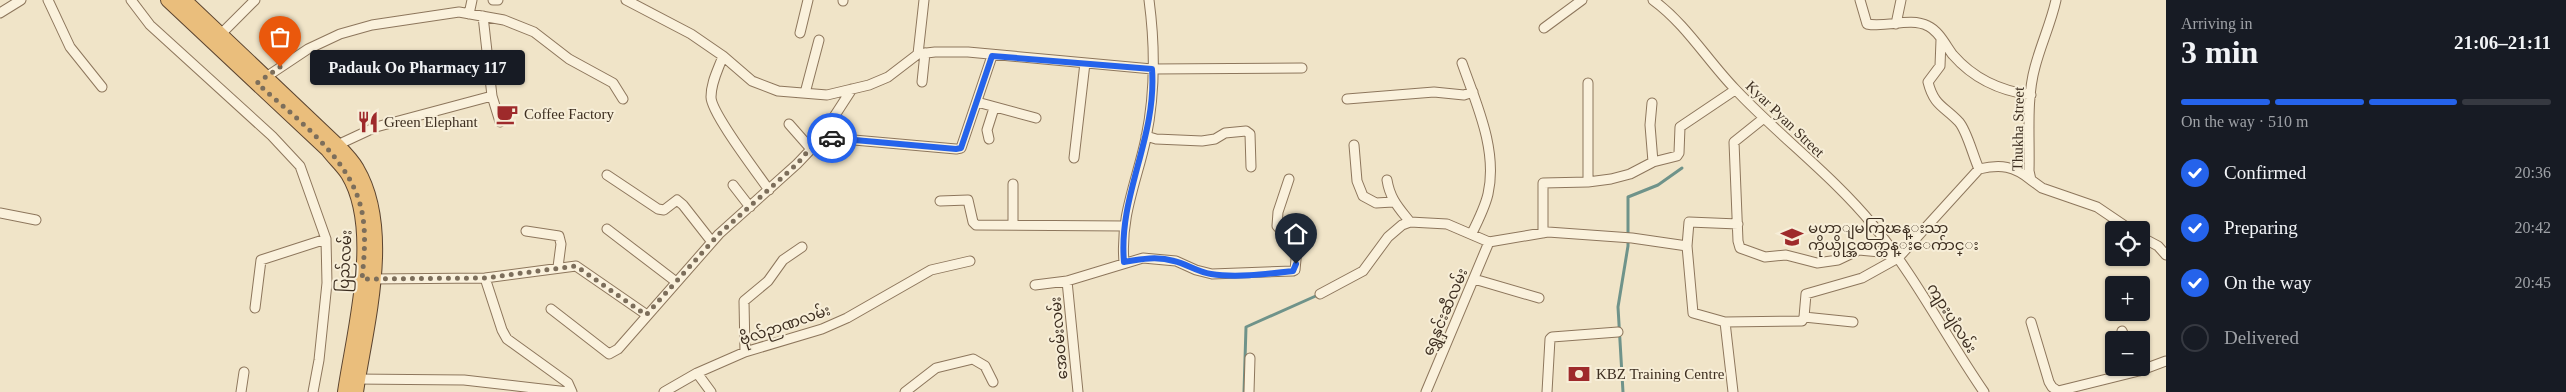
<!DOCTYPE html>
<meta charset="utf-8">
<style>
body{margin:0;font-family:"Times New Roman","Noto Sans Myanmar",serif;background:#20242c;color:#f1f3f6;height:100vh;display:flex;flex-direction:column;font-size:19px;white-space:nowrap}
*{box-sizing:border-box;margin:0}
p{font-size:16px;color:#9ea1a6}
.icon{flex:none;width:28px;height:28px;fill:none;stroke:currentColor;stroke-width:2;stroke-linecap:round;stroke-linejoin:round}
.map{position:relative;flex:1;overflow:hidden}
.side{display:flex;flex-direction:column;background:#171b24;width:400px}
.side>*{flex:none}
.fabs{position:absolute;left:2105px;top:221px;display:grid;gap:10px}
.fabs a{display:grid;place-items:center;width:45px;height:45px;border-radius:5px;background:#171b24;box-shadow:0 1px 4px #0004;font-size:25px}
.pin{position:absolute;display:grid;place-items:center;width:42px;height:42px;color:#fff;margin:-51px -21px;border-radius:50% 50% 50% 0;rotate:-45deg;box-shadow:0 0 5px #0007}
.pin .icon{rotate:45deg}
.courier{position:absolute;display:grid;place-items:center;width:50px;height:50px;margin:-25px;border:4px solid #2563eb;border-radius:50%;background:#fff;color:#222;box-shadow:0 1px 6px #0007}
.bubble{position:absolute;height:35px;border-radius:5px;background:#171b24;box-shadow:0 1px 4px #0004;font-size:16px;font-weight:700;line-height:35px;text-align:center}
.summary em{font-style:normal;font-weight:700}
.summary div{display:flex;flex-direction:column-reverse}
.summary{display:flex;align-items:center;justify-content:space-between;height:85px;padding:0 15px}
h1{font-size:32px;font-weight:700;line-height:38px}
.bar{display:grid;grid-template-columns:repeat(4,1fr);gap:8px 5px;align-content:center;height:60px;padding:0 15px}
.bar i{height:6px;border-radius:4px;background:#363941}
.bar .active{background:#2563eb}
.bar p{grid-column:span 4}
ol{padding:0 15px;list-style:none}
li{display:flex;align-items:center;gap:15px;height:55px}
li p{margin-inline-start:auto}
li .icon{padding:5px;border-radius:50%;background:#2563eb;color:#fff;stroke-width:4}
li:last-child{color:#9ea1a6}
li i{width:28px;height:28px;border:2px solid #363941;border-radius:50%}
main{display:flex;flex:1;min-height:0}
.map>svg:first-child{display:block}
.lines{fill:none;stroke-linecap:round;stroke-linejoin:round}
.stream{stroke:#6f938a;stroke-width:3}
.minor-casing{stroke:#8d765c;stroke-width:11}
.trunk-casing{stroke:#5b4430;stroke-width:16}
.minor{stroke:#faf1dc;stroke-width:9}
.trunk{stroke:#eabe7c;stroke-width:14}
.done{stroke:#7c6e5b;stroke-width:5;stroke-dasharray:0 9}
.route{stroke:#2563eb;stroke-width:6}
.labels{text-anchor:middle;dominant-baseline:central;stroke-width:4;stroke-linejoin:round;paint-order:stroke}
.poi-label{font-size:15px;fill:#3d2e20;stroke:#f7eed8;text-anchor:start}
.street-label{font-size:15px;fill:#3d2e20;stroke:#f7eed8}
</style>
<main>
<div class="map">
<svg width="2166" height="392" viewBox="0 0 2166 392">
<rect width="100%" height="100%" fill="#f0e4c8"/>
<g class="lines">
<path class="stream" d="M1244 392 1246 327 1318 295
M1623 392 1618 307 1628 246V197L1658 185 1682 168"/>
<g class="minor-casing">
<path id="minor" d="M48 0 70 47 102 87
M131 0 150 25 272 136 300 166 326 239 327 283 319 360 313 392
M493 0H498
M626 0 691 34 723 56 752 81 778 91 827 95 869 85 888 77 918 54 935 52H968L1152 69 1302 68
M1653 0C1686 24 1707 60 1735 89 1779 136 1832 175 1873 225 1915 276 1946 337 1984 392
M1860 0 1867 24C1886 28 1910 17 1928 26 1939 31 1946 46 1953 55 1973 78 2001 91 2031 95
M2056 0C2051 23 2041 44 2035 67 2026 99 2030 138 2029 171L2031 180 2042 188 2097 207 2131 230
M843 1V0
M0 13 21 0
M469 14 472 0
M483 16 492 96 500 122
M1896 24 1901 0
M1544 28 1582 0
M800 33 808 0
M217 38 255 0
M1941 40 1940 66 1928 82C1934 106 1944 106 1959 122 1967 131 1973 156 1979 169
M918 54 924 0
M723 56C718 70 711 82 711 97 711 113 758 174 769 190
M1462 63C1476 103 1498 150 1488 194 1485 207 1478 221 1472 233
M263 79 308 49 340 34 372 25 459 12 504 20 534 32 569 59 613 83 623 99
M922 82 925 53
M1588 83V182
M805 93 819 40
M1347 99 1434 92 1464 95 1473 92
M977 102 1036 118
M1652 103 1650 125 1653 162
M1764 118 1734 142 1738 241 1740 248 1765 257 1786 255 1817 263 1838 260 1859 250 1880 252 1897 258
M789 124 811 149
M1146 136 1156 139 1202 141 1215 139 1225 133 1246 131 1250 134 1251 167
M820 137 956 149 961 148 992 56
M989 139 987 130 994 108
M1354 145 1357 181 1363 196 1376 203 1393 202
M333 147 376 127 492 96
M1074 158 1085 63
M607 175 658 209 664 210 677 200 683 205 712 242
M1387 180C1390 199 1399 208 1410 222
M1013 184V224
M733 185 750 207
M940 201 968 200 973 222 976 225 1125 226
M0 213 36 220
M607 229 675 281
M526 231 559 236 561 244 558 267
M1543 233V183L1588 182 1611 179 1630 174 1653 162 1677 156 1679 153 1680 127 1735 90
M2141 237 2158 246 2166 255
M1687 246 1689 222 1738 224
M1124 262C1120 216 1137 181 1146 138 1155 94 1155 45 1149 0
M485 278 502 330 507 339 568 383 572 392
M371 279 485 278 576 266 647 315
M1474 279 1539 298
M1067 281 1078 392
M1035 285 1067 281 1143 258 1176 261 1196 270 1212 274 1293 271 1295 270 1297 249 1277 226 1278 212 1289 179
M1320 294 1363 271 1388 237 1402 225 1410 222 1447 224 1489 242 1548 232 1632 238 1687 246 1693 313 1725 322 1802 321 1804 317 1806 294 1862 278 1898 258 1979 169C2001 164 2014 166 2031 180
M255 308 261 260 326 239
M551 309 609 354 618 349 719 234 797 164 817 143 852 89
M1804 317 1853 322
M1725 322 1733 392
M2031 322 2049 382 2052 387 2058 391 2139 371
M2122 331 2126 340
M745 352 744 301 768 281 783 260 802 247
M2137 368 2139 371 2166 361
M697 373 711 392
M354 379 464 380 568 392
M241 392 244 372
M664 392 697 373 745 352 822 329 847 318 931 270 970 261
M905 392 936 368 973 359 985 366 993 382
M1249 392 1250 358
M1426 392 1489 242
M1547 392 1550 339 1552 337 1618 332"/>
</g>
<g class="trunk-casing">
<path id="trunk" d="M168 0 328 150C334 158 342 165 348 174 382 230 354 330 345 392
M184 0 337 145C344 152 352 160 357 169 393 230 366 325 356 392"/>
</g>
<use href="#minor" class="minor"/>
<use href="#trunk" class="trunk"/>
</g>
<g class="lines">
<path class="done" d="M280 67 257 83C297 120 355 160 363 218 366 238 364 259 362 279L485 278 576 266 646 315 719 234 797 164 820 137 832 138"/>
<path class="route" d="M832 138 956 149 961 148 992 56 1152 69C1157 138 1118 195 1124 262 1141 259 1157 256 1174 261 1187 264 1197 272 1211 274 1236 278 1267 274 1293 271L1296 264"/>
</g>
<defs>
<g id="cafe-bare" transform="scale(1.725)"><path d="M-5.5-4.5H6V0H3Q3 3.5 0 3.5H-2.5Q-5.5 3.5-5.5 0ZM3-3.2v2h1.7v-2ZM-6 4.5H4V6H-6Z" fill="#9e2a2b" stroke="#f7eed8" stroke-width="2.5" paint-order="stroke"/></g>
<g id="restaurant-bare" transform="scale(1.725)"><path d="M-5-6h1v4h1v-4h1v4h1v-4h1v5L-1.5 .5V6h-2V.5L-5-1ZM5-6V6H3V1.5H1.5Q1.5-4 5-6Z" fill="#9e2a2b" stroke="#f7eed8" stroke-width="2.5" paint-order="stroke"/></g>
<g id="school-bare" transform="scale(1.725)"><path d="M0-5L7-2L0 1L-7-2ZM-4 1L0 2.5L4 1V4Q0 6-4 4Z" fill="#9e2a2b" stroke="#f7eed8" stroke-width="2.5" paint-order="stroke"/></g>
<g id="bank-bare" transform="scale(1.725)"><path d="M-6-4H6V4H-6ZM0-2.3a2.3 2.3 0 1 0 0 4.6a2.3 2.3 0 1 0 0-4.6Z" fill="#9e2a2b" stroke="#f7eed8" stroke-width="2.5" paint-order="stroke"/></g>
</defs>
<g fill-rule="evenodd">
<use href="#cafe-bare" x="507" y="114"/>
<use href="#restaurant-bare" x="368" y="122"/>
<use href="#school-bare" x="1792" y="237"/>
<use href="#bank-bare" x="1579" y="374"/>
</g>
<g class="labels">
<g class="poi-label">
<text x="524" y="114">Coffee Factory</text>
<text x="384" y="122">Green Elephant</text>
<text x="1808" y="228">မဟာျမကြၽန္းသာ<tspan x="1808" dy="17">ကိုယ္ပိုင္အထက္တန္းေက်ာင္း</tspan></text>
<text x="1596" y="374">KBZ Training Centre</text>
</g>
<g class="street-label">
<text transform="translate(1785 119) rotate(44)">Kyar Pyan Street</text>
<text transform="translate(2018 129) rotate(-89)">Thukha Street</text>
<text transform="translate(345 261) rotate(-87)">ပြည်လမ်း</text>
<text transform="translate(1445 312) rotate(-67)">ရွှေနှင်းဆီလမ်း</text>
<text transform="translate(1952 318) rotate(58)">ကျားပျံလမ်း</text>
<text transform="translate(785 325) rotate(-19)">ဗိုလ်ဉာဏလမ်း</text>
<text transform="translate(1059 338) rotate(-95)">အေဝမ်းလမ်း</text>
</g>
</g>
</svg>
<div class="fabs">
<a><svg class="icon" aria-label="locate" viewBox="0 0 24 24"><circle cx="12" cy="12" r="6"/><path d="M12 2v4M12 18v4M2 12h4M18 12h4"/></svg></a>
<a>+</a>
<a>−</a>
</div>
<div class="pin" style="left:280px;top:67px;background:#ea580c"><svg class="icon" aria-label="bag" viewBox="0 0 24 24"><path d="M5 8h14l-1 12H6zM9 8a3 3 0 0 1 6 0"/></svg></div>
<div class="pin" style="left:1296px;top:264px;background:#1f2937"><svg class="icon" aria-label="home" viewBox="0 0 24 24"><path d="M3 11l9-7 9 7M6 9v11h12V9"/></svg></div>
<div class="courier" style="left:832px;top:138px"><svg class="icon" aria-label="car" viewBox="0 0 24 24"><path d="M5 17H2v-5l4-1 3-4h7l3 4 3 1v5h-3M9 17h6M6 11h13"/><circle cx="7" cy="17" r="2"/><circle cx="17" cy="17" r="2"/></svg></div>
<div class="bubble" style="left:310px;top:50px;width:215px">Padauk Oo Pharmacy 117</div>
</div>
<section class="side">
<div class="summary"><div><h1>3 min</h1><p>Arriving in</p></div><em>21:06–21:11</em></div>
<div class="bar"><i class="active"></i><i class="active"></i><i class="active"></i><i></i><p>On the way · 510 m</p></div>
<ol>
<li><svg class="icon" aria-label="check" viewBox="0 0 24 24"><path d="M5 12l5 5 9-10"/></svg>Confirmed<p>20:36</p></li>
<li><svg class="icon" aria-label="check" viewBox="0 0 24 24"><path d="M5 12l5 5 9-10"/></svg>Preparing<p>20:42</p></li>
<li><svg class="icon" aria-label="check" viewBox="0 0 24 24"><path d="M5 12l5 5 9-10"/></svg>On the way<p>20:45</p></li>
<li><i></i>Delivered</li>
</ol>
</section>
</main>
